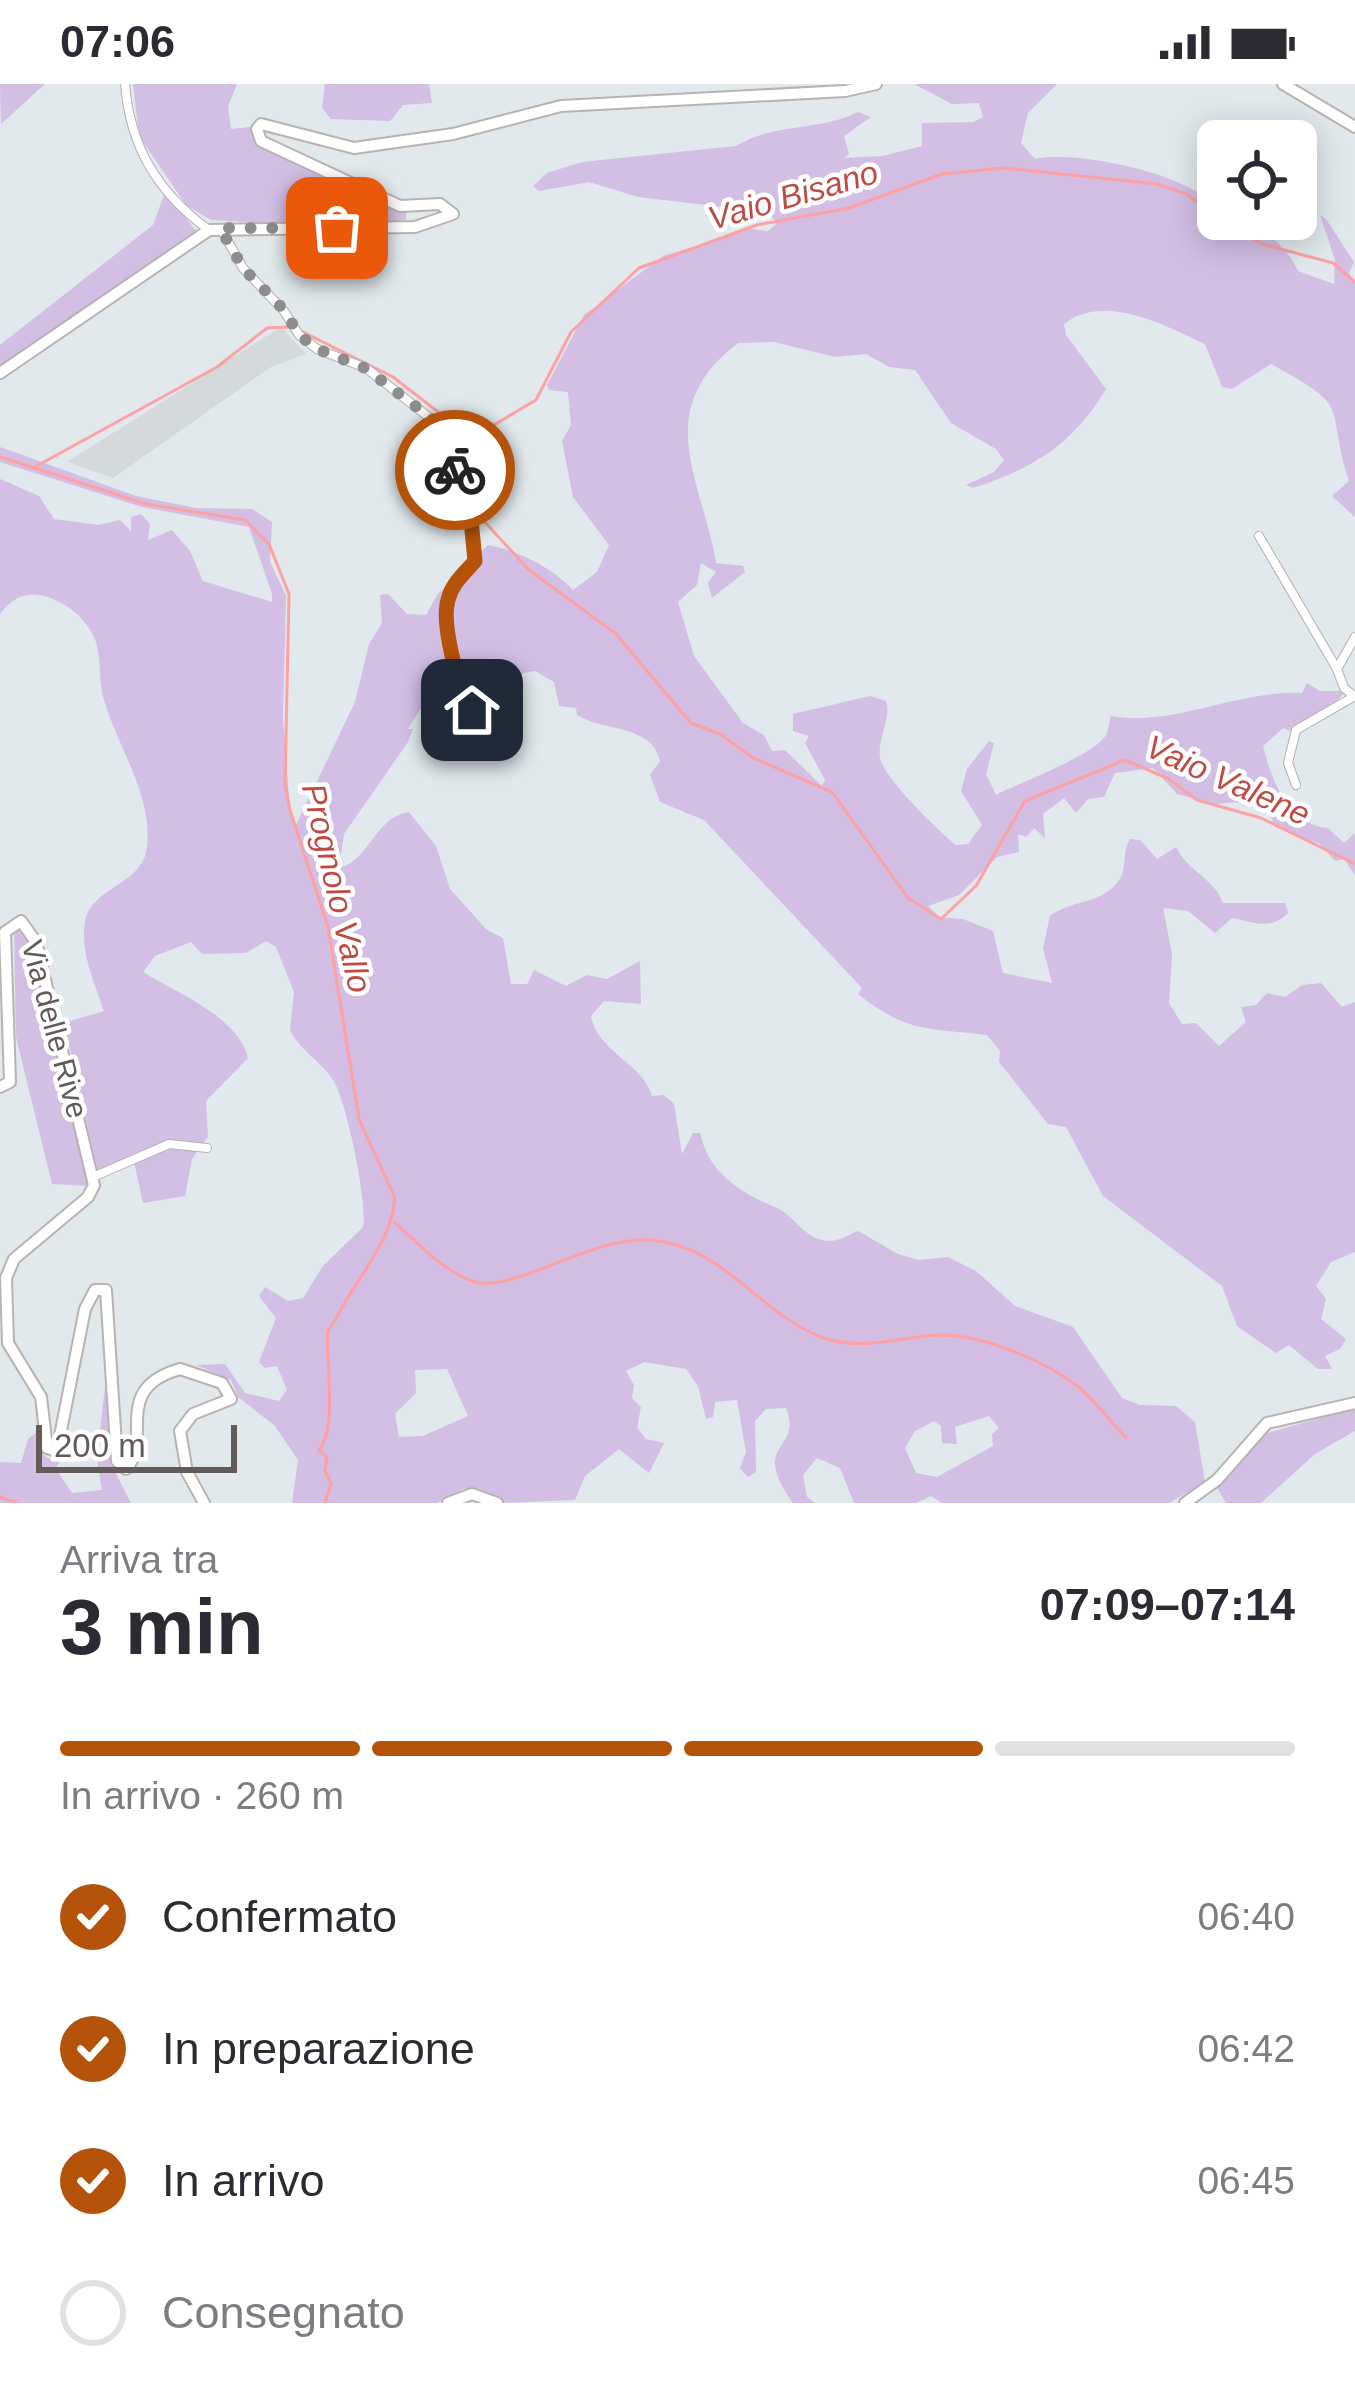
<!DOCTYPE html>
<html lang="it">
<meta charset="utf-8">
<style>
body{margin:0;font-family:Arial,sans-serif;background:#f2f2f3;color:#2b2b33;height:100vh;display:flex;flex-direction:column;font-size:45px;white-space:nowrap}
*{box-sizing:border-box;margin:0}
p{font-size:39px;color:#7c7c81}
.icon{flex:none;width:66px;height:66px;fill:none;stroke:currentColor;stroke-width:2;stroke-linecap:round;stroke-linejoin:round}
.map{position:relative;height:1419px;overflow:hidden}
.side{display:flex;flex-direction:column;background:#fff;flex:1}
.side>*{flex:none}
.controls{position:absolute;left:1197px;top:36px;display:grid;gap:24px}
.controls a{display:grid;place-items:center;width:120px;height:120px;border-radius:18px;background:#fff;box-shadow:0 6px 30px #0003;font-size:60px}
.scale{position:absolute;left:36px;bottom:30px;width:201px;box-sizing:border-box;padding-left:12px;border:6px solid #625b5a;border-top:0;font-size:33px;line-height:42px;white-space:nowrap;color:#625b5a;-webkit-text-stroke:9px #fff;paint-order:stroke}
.pin{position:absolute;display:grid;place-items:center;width:102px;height:102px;color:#fff;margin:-51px;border-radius:24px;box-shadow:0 6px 18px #0006}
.courier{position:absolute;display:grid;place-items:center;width:120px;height:120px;margin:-60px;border:9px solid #b45309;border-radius:50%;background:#fff;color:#222;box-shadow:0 3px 15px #0007}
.head em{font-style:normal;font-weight:800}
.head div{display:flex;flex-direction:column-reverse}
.head{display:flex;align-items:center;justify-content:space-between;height:204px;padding:0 60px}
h1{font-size:78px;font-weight:800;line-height:90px}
.bar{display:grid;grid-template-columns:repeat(4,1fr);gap:18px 12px;align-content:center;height:144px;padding:0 60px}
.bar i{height:15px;border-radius:9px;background:#e1e1e2}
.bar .current{background:#b45309}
.bar p{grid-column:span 4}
ol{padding:0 60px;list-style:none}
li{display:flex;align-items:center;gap:36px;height:132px}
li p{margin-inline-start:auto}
li .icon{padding:12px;border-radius:50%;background:#b45309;color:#fff;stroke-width:4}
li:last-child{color:#7c7c81}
li i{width:66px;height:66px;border:6px solid #e1e1e2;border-radius:50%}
.status{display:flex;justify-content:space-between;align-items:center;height:84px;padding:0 60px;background:#fff;direction:ltr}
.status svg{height:33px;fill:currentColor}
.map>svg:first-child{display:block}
.industrial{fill:#d4d9db}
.green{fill:#d3bee4;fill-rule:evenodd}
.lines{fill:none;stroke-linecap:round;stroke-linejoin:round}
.stream{stroke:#fda1a2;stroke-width:3}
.street-casing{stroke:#b7b0af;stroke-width:10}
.secondary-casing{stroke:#b9b2b1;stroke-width:14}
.street{stroke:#fff;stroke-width:8}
.secondary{stroke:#fff;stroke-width:10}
.done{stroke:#8e8d8d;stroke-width:12;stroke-dasharray:0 21.6}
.route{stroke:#b45309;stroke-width:15}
.labels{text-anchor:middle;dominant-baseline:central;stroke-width:9;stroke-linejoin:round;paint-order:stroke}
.street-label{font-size:30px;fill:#625b5a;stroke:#fff}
.water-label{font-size:33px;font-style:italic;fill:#bf4c44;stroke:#fff}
</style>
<div class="status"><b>07:06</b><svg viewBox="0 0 49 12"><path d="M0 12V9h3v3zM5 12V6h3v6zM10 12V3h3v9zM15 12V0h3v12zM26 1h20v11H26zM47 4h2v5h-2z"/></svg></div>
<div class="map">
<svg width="1355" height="1419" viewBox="0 0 1355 1419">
<rect width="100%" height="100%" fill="#e1e9ec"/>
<path class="industrial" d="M281 243 306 270 271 283 113 394 67 378Z"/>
<path class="green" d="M0 0H45L1 40Z
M133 0H237L228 22 231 45 250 43 261 63 406 126V136L326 142 211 136 186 121 139 52Z
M325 0H429L432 19 403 21 390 37 331 35 322 24Z
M914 0H1057L1028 29 1021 59 1035 75C1078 66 1189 90 1218 124V135C1253 135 1284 156 1298 187L1334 200 1335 176 1320 131 1326 135 1354 178 1349 189 1355 199V433L1332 412 1349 397C1324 317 1355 326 1271 280L1232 305 1222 303 1205 260C1166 242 1105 208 1064 240L1066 251 1106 305C1073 360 1033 385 973 404L966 401 994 388 1004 376 996 365 951 339 915 286 889 283 866 270 835 273 774 258 738 259C649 327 703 397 716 479L743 482 745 488 712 514 708 499 716 488 701 479 697 501 678 518 694 572 743 639 764 651 772 667 785 666 822 702 825 696 805 659 809 652 793 647V630L870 612 886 617C892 634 877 654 880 674 884 694 939 748 956 761L968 760 982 741 961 707 967 685 989 657 994 659 986 690 996 711C1019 699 1095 671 1106 651 1109 645 1109 638 1111 632 1172 643 1237 606 1302 609L1307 599 1320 607H1345L1333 622 1290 647 1283 644 1263 662C1271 696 1289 741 1328 744L1344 759 1355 749V791L1344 775 1335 777 1320 760 1275 743 1268 725 1256 717 1215 720 1177 710 1153 684 1115 689 1104 713 1088 715 1076 729 1064 714 1043 730 1045 754 1034 744 1026 753 1018 750 1019 768 997 773 959 811 928 822 939 833 963 835 993 847 1003 889 1052 899 1043 864 1050 832C1070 816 1099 821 1117 799 1129 784 1121 769 1130 755L1140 756 1157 775 1176 763C1188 788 1214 794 1223 819H1285L1288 829C1271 847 1253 838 1232 834L1215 849 1188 827 1163 824 1172 870 1169 919 1182 940 1196 939 1219 962 1246 938 1241 923 1256 921 1267 909 1285 913 1302 901 1321 899 1342 923 1355 918V1168L1331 1178 1316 1202 1326 1215 1321 1235 1346 1255 1340 1265 1325 1272 1332 1285H1318L1289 1261 1276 1269 1237 1242 1222 1202 1103 1112 1066 1043 1048 1040 999 978 1000 967 987 951C928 944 907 949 858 910L862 904 704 736 660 718 650 691 660 677C652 640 604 648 577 631L576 624 559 622 554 598 535 587C506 590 491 610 479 636L477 615 464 584 448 580 408 645H413L408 658 344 750 339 784C368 778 375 733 409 728L436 762 450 805 487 846 503 854 511 900H527L534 886 566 902 587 891 607 895 640 877 641 920 604 917 591 932C597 968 643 979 652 1012L664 1011 674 1020 682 1070 693 1049H700C709 1090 741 1109 777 1124 793 1131 802 1151 822 1156 835 1160 846 1152 858 1147L898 1170 918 1176 948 1173 976 1187 1015 1222 1073 1243 1122 1314 1140 1321 1176 1322 1195 1338 1205 1398 1169 1419H942L931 1412 916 1419H854L840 1384 817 1374 803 1391 807 1413 815 1419H793C748 1357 804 1368 786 1324L766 1325 755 1337 756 1388 748 1393 740 1384 746 1368 737 1316 715 1318 713 1333 706 1335 698 1302 686 1285 644 1278 626 1287 634 1301 632 1314 641 1323 637 1344 646 1355 664 1359 649 1389 619 1365 585 1392 575 1416 501 1419 488 1408 463 1405 437 1419H292L298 1376 275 1342 238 1313 231 1296 196 1281 225 1280 245 1309 279 1317 287 1306 277 1282 265 1284 259 1278 276 1234 259 1212 265 1203 288 1217 303 1214 323 1182 363 1143C368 1119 346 1015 333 996 321 977 300 967 290 946L294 908 276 863 266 857 246 869 202 870 191 858 155 872 143 888C176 909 238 932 248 974L206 1017 208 1053 192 1075 185 1112 143 1119 133 1073 99 1093 64 939 104 927C95 900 80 868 85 838 91 803 142 801 147 764 153 711 118 664 104 616 98 595 102 571 94 553 88 540 76 527 63 520 39 506 17 506 0 530V395L39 412 54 435 98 441 120 436 131 447V433L141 430 150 440 148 456 172 446 190 467 203 497 272 518V510L249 443 142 423 0 378V363L136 412 196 424 252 425 272 438 270 478 286 512 283 634 290 726 296 741 355 618 369 560 382 539 380 511 388 510 407 530 426 531 437 511 488 461C519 467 551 483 573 506L597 488 609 461 573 413 562 357 571 341 568 308 549 306 547 301 584 231 663 172 752 145 768 147 777 139 767 128 638 113 589 98 539 107 533 102 547 89 582 78 736 62C773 39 821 47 858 28L871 33 844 52 849 70 844 74 883 72 922 62V39L973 38 983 33 979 19 952 20ZM447 1285 468 1332 423 1352 399 1353 395 1330 416 1309 415 1286ZM989 1332 999 1344 992 1350 993 1362 937 1393 916 1389 905 1364 915 1347 934 1337 941 1342 942 1359 957 1360 955 1343Z
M165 108 196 147 0 285V261L153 141Z
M19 843 33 864 88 1102 52 1100 16 953 14 850Z
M105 1302 112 1382 131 1419H0V1378L21 1379 28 1355 41 1345 43 1371 51 1376 63 1371 56 1385 72 1409 102 1406 97 1376Z
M1355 1324V1347L1315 1370 1261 1419H1226L1217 1404 1264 1350Z"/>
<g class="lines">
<path class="stream" d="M1219 135 1262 160 1333 179 1355 198
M299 246 393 293 464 348H482L536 316 571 248 639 184 757 141 849 124 942 90 1003 84 1157 100 1187 110 1218 135
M0 373 146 420 245 436 269 460 289 510 285 700 290 726 328 843 359 1035 395 1114C391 1159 358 1192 338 1231 337 1233 329 1245 328 1247 325 1275 338 1344 319 1366L327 1373 325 1387 331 1400 325 1419
M33 384 217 283 267 244 290 243
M470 422 529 486 615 549 691 639 720 650 753 674 832 708 908 814 941 835 976 802 1025 717 1125 676 1169 695 1197 716 1261 734 1355 780
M394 1138C417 1158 445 1189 475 1198 512 1209 594 1152 649 1156 724 1161 757 1228 821 1253 860 1268 899 1253 939 1251 981 1250 1043 1276 1076 1301 1094 1315 1110 1337 1126 1354
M0 1413 17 1419"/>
<g class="street-casing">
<path id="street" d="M125 0C130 63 158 109 209 146
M221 145 243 184 284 227 299 251 317 265 366 284 453 352C455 364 453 377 455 390 460 417 479 442 476 471 474 486 455 494 450 509 440 535 457 604 473 626
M1259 452 1337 585
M1354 612 1344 604 1337 585 1355 553
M1296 701 1288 679 1296 646 1355 612
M93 1093 169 1060 207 1064"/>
</g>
<g class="secondary-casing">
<path id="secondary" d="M1283 0 1355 43
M0 289 209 146 415 143 453 130 440 120 400 122 261 57 257 45 261 40 354 64 453 50 561 22 845 7 876 0
M0 1003 10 998 5 848 21 837 36 858 94 1101 88 1113 14 1175 6 1194 8 1259 41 1313 47 1364 57 1367 85 1225 95 1206H106L117 1377 126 1385C154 1355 110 1305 180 1285L222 1299 231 1315 193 1330 180 1347 187 1388 204 1419
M448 1419 472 1410 497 1419
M1185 1419 1217 1396 1267 1339 1355 1319"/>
</g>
<use href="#street" class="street"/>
<use href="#secondary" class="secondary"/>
</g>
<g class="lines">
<path class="done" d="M337 144H220L243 184 284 226 299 251 317 265 365 284 451 349 455 386"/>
<path class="route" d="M455 386 470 426 475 477C464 490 452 499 448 516 441 540 458 605 472 626"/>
</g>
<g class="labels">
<g class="street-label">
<text transform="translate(55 945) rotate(75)">Via delle Rive</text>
</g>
<g class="water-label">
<text transform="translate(793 111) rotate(-16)">Vaio Bisano</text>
<text transform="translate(1228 696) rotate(24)">Vaio Valene</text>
<text transform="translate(337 804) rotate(77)">Prognolo Vallo</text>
</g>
</g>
</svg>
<div class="controls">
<a><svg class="icon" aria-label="locate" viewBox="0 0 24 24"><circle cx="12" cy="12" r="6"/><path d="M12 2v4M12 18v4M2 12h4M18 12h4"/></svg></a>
</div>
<div class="scale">200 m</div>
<div class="pin" style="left:337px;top:144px;background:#ea580c"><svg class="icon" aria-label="bag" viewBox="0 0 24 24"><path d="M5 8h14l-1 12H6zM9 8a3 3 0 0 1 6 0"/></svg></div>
<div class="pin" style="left:472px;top:626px;background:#1f2937"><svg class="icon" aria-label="home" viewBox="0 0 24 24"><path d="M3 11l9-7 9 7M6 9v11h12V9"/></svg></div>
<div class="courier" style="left:455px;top:386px"><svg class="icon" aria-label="bike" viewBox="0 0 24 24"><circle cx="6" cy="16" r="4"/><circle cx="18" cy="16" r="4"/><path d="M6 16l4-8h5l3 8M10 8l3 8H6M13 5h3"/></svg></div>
</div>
<section class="side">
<div class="head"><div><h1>3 min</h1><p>Arriva tra</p></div><em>07:09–07:14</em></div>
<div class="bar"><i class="current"></i><i class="current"></i><i class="current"></i><i></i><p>In arrivo · 260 m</p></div>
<ol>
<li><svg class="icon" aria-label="check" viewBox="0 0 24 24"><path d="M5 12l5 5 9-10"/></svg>Confermato<p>06:40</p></li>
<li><svg class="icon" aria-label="check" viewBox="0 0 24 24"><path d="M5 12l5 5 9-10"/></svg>In preparazione<p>06:42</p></li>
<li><svg class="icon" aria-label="check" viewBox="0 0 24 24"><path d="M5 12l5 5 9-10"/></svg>In arrivo<p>06:45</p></li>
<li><i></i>Consegnato</li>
</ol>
</section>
